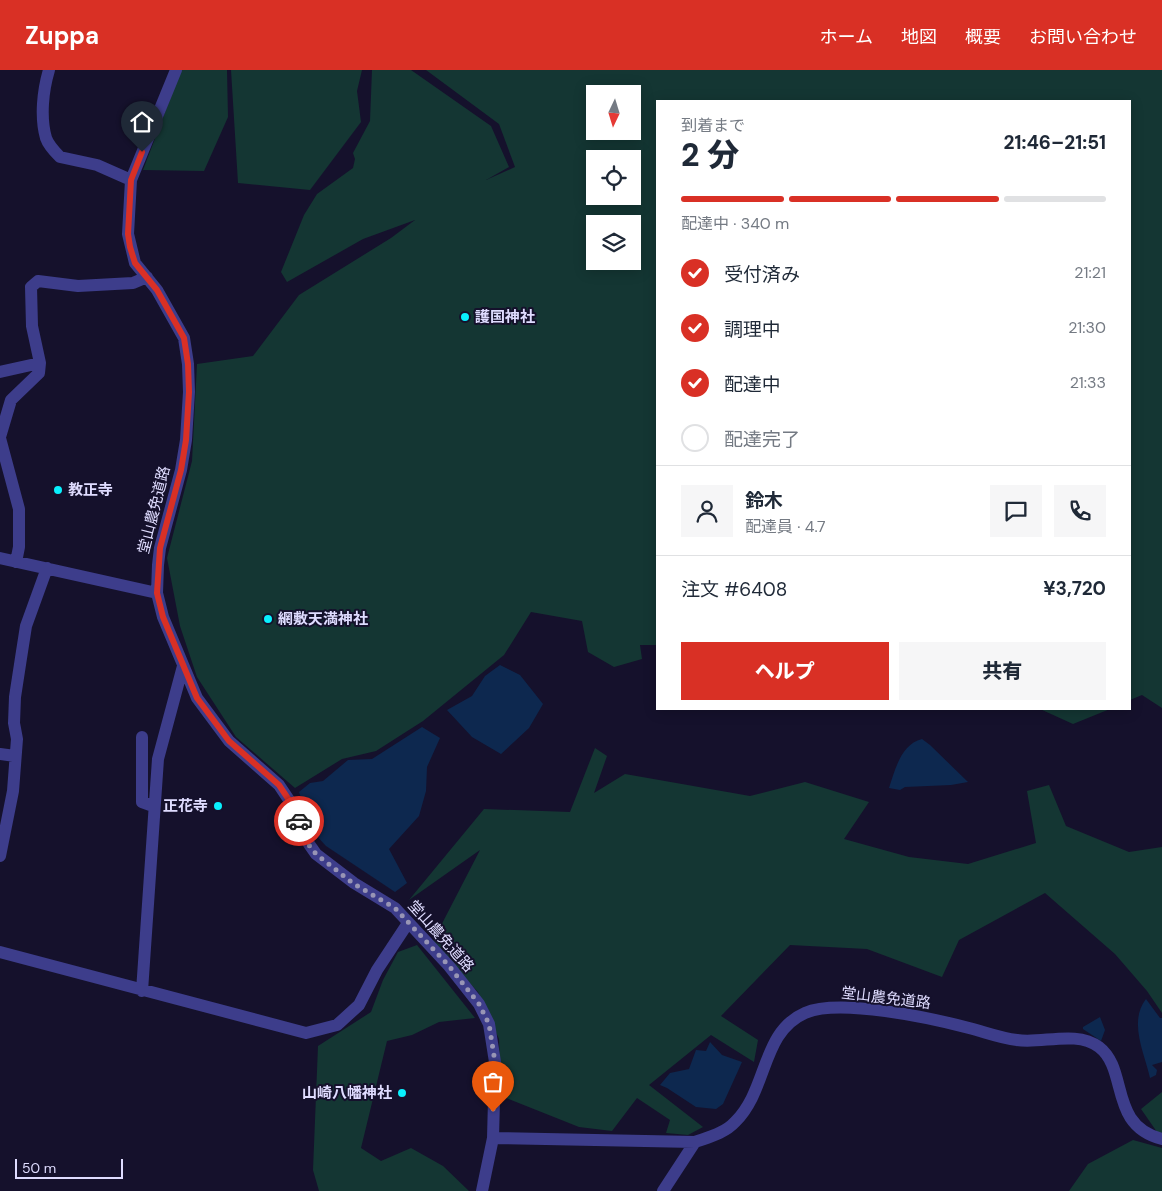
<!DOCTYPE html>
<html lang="ja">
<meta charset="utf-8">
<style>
body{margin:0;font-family:"DM Sans","Noto Sans JP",sans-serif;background:#f6f6f7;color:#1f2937;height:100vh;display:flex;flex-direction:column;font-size:19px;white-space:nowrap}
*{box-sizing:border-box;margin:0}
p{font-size:16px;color:#747a83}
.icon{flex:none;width:28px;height:28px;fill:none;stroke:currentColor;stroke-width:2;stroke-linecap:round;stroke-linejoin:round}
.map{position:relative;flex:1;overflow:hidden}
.details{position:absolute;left:656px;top:30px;width:475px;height:610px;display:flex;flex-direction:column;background:#fff;border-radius:0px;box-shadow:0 2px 12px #0003}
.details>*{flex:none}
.needle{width:32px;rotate:184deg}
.controls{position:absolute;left:586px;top:15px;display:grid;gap:10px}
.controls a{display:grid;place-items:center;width:55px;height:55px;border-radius:0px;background:#fff;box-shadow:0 2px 12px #0003;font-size:25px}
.scale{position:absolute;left:15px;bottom:12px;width:108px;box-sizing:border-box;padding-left:5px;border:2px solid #dfdcff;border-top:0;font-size:14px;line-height:18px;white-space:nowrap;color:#dfdcff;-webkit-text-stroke:4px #15112c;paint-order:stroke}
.pin{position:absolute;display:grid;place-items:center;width:42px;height:42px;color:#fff;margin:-51px -21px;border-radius:50% 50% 50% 0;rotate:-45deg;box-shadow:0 0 5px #0007}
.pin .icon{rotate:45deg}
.courier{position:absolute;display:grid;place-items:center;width:50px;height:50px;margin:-25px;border:4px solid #d93025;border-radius:50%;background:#fff;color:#222;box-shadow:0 1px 6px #0007}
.summary em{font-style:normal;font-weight:800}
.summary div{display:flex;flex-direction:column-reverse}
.summary{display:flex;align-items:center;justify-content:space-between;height:85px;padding:0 25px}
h1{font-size:32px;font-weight:800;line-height:38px}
.bar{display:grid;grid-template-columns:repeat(4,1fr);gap:8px 5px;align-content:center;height:60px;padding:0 25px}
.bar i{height:6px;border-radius:4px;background:#e0e1e3}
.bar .selected{background:#d93025}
.bar p{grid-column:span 4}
.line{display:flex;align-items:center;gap:12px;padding:0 25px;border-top:1px solid #e0e1e3}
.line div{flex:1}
.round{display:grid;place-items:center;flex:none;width:52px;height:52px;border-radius:0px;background:#f6f6f7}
ol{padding:0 25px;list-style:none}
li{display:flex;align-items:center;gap:15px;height:55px}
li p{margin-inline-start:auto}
li .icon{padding:5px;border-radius:50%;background:#d93025;color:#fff;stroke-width:4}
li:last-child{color:#747a83}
li i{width:28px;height:28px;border:2px solid #e0e1e3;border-radius:50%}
.cta{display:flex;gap:10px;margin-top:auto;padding:10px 25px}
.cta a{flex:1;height:58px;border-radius:0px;background:#d93025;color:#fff;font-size:20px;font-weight:800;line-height:58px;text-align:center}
.cta a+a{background:#f6f6f7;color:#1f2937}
header{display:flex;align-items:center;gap:30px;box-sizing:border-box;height:70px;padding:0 25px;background:#d93025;color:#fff}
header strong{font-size:24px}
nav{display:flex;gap:28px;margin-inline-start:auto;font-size:18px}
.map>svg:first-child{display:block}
.green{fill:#143633;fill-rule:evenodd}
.water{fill:#0d284f}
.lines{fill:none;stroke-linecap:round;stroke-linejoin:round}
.minor{stroke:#3d3d8b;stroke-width:12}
.done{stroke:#9895b5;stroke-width:5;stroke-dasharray:0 9}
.route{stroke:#d93025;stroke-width:6}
.poi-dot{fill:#09f0fe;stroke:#15112c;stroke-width:2}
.labels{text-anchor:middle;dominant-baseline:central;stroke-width:4;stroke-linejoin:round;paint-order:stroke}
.poi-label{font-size:15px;font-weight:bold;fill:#dfdcff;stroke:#15112c;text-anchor:start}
.street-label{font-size:15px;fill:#dfdcff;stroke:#15112c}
</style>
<header>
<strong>Zuppa</strong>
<nav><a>ホーム</a><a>地図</a><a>概要</a><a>お問い合わせ</a></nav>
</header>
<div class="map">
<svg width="1162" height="1121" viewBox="0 0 1162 1121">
<rect width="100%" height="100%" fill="#15112c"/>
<path class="green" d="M181 0H227L228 47 204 101 143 100Z
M231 0H362L357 21 361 52 310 120 238 113Z
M372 0H411L491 56 509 97 486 110 515 97 499 54 426 0H1162V638L1142 625 1130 630V31H658L657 575H640L642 589 614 597 588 582 582 551 531 542 504 585 423 651 376 681 342 689 295 718 236 667 197 607 180 556 167 488 192 391 197 294 253 286 299 225 391 168 415 150 363 169 287 212 281 202 304 145 317 124 353 98 355 89 353 83 370 51ZM595 24H632V61H595ZM595 89H632V126H595ZM595 154H632V191H595Z
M1040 639H1110L1073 654Z
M595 678 607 686 594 723 625 704 750 726 805 712 869 732 844 769 909 787 968 794 1036 773 1027 721 1049 715 1066 756 1129 782 1162 777V943L1147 921 1115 884 1045 823 959 870 942 907 867 879 790 875 721 946 758 970 754 992 711 965 649 1015 703 1057 688 1065 666 1063 670 1050 637 1028 612 1061 579 1057 501 1026 499 969 478 922 432 873 480 780 409 830 484 739 570 742Z
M417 875 475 948 439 952 412 965 387 971 361 1078 381 1091 411 1078 443 1096 469 1121H319L313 1100 318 976 371 942 383 910 398 882Z
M1162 1022V1064L1157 1062 1141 1039Z
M1133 1070 1162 1078V1121H1069L1088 1094Z"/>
<path class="water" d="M500 595 520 605 543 634 529 658 501 684 472 667 447 640 472 626 485 606Z
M422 657 440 668 427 697 426 721 419 746 389 779 407 813 395 822 326 776 313 762 299 722 310 713 323 711 348 690 372 689Z
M922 669 930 675 968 712 951 715 905 717 900 720 889 718C895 700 901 674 922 669Z
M1146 929 1160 948H1162V992L1152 995 1157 1000 1156 1005 1150 1008C1145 984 1128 952 1146 929Z
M1100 947 1105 960 1101 971 1083 959V957Z
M710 972 722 985 742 992 723 1034 716 1039 696 1037 667 1018 660 1015 670 1003 689 999 696 980 706 981Z"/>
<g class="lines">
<path class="minor" d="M49 0C43 20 40 47 46 68 48 74 55 82 60 87L97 95 131 110
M176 0 131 110 128 164 135 193 157 220 184 268 188 294 189 322 186 370 181 400 160 478 158 495 157 523 163 547 197 628 229 671 279 715 289 730 309 774 316 784 354 813 395 838 449 896 479 934 489 954 495 992 493 1068 695 1072C709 1067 725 1063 735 1052 768 1020 761 962 805 943 839 928 931 948 969 958 985 962 1000 968 1017 970 1042 974 1076 960 1099 977 1129 1000 1108 1055 1162 1069
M0 302 40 293
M0 367 11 330 39 303 40 293 32 256 31 217 38 211 78 216 133 213 147 207
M0 368 19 439V477L16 492
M0 488 157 523
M142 667V732L153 736
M0 684 15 686
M0 786 13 721 17 669 14 653 15 627 21 588 26 556 47 498
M0 882 306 963 337 955 359 935 377 900 408 853
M142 921 158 689 183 596
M482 1121 493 1068
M663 1121 695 1072"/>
</g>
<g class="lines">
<path class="done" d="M299 751 308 774 316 784 354 814 395 838 449 896 479 934 489 954 495 992 493 1042"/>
<path class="route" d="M142 82 131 110 128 164 130 177 135 193 157 220 184 268 188 294 189 322 186 370 181 400 160 478 157 523 163 547 197 628 229 671 279 715 289 730 299 751"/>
</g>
<g class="poi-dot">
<circle cx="465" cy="247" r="5"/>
<circle cx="58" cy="420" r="5"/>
<circle cx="268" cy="549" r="5"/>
<circle cx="218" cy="736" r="5"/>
<circle cx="402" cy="1023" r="5"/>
</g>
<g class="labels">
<g class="poi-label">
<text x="475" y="247">護国神社</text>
<text x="68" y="420">教正寺</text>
<text x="278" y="549">網敷天満神社</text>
<text x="208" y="736" text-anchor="end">正花寺</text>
<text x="392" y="1023" text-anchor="end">山崎八幡神社</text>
</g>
<g class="street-label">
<text transform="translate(154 440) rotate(-76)">堂山農免道路</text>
<text transform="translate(441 866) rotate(48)">堂山農免道路</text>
<text transform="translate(886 928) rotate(7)">堂山農免道路</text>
</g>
</g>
</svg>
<div class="controls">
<a><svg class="needle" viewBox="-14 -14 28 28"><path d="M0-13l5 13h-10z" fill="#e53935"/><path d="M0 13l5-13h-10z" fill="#747a83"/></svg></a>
<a><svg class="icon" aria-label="locate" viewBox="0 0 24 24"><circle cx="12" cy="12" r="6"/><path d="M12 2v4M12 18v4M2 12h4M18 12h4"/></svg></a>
<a><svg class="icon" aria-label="layers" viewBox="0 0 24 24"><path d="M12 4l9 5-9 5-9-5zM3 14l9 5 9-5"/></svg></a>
</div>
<div class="scale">50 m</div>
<div class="pin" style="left:493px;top:1042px;background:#ea580c"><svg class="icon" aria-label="bag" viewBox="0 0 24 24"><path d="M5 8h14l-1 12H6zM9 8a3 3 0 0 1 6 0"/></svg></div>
<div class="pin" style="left:142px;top:82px;background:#1f2937"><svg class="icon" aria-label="home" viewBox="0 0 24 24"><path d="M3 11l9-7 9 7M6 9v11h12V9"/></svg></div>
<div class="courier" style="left:299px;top:751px"><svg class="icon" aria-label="car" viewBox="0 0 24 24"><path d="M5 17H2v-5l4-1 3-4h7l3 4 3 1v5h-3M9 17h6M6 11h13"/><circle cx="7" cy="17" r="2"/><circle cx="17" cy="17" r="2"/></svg></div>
<section class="details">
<div class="summary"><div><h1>2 分</h1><p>到着まで</p></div><em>21:46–21:51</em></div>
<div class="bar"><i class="selected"></i><i class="selected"></i><i class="selected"></i><i></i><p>配達中 · 340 m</p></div>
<ol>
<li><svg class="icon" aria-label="check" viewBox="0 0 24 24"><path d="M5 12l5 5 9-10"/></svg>受付済み<p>21:21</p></li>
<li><svg class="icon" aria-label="check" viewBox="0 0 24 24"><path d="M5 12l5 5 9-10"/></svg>調理中<p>21:30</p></li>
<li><svg class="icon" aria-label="check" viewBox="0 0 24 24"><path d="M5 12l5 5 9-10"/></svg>配達中<p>21:33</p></li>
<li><i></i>配達完了</li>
</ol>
<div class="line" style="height:90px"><a class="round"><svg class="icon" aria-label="person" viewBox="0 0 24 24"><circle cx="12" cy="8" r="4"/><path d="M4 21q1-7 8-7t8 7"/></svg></a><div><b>鈴木</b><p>配達員 · 4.7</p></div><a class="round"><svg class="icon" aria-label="chat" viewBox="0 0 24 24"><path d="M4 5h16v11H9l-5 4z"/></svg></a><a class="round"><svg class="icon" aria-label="phone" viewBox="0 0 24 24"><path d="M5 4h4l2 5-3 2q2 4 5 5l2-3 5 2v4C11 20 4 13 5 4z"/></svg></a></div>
<div class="line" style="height:65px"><div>注文 #6408</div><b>¥3,720</b></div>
<div class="cta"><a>ヘルプ</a><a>共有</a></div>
</section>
</div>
